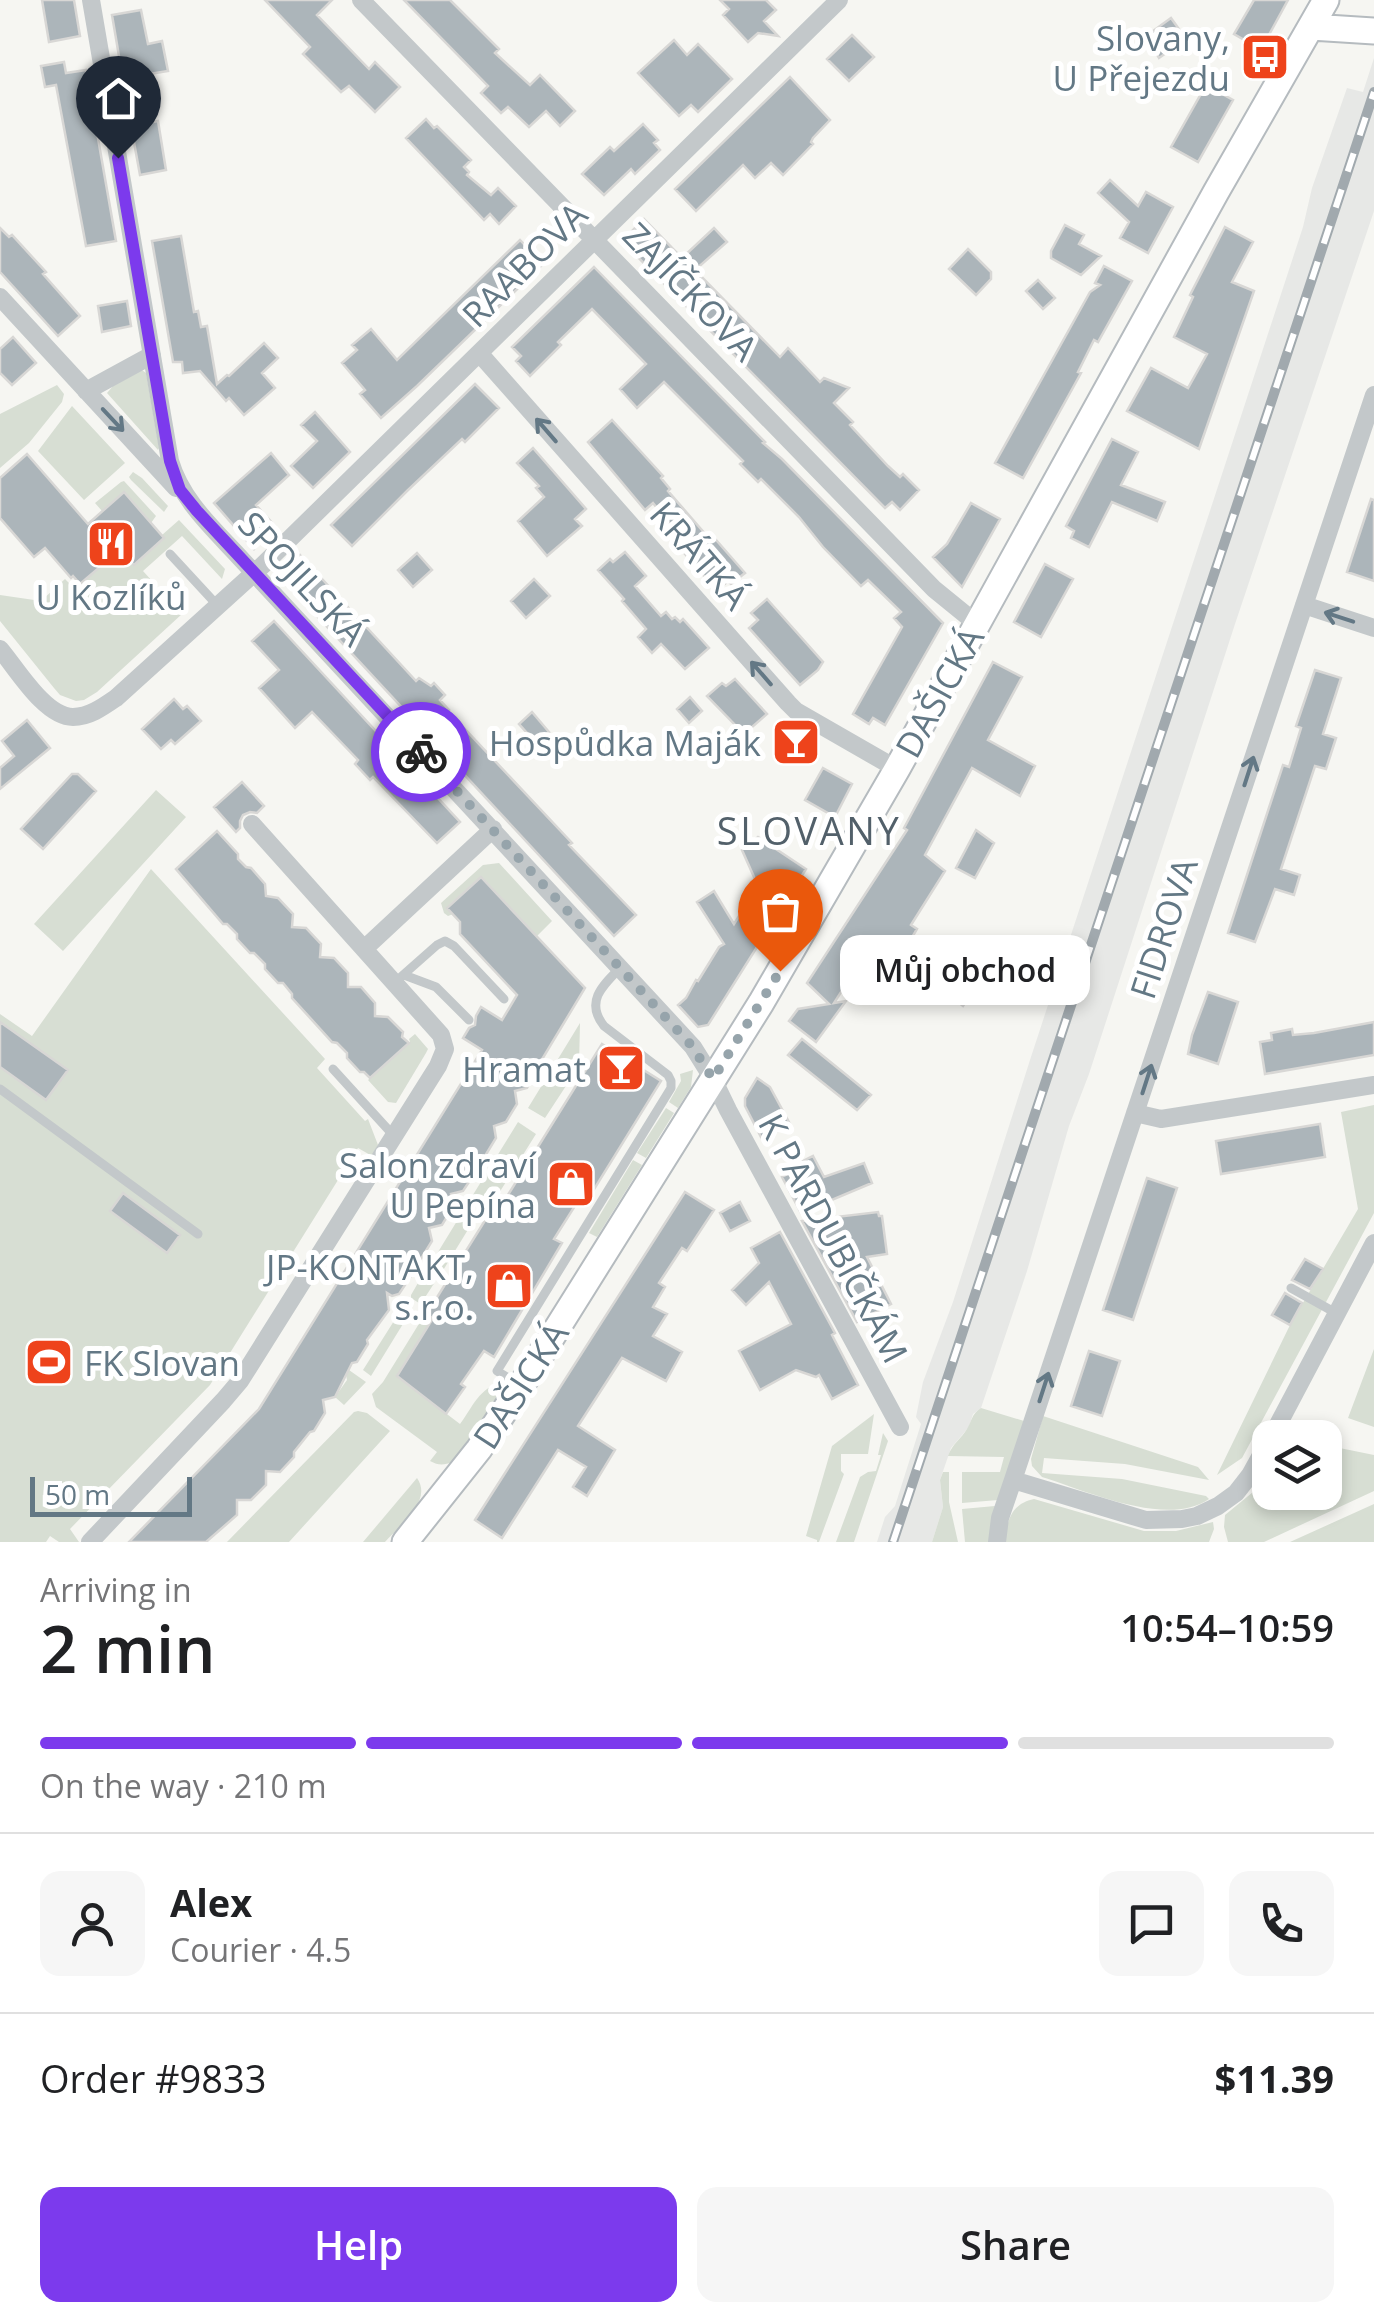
<!DOCTYPE html>
<meta charset="utf-8">
<style>
body{margin:0;font-family:"Open Sans",sans-serif;background:#f6f6f6;color:#202124;height:100vh;display:flex;flex-direction:column;font-size:38px;white-space:nowrap}
*{box-sizing:border-box;margin:0}
p{font-size:32px;color:#757577}
.icon{flex:none;width:55px;height:55px;fill:none;stroke:currentColor;stroke-width:2;stroke-linecap:round;stroke-linejoin:round}
.map{position:relative;height:1542px;overflow:hidden}
.sheet{display:flex;flex-direction:column;background:#fff;flex:1}
.sheet>*{flex:none}
.fabs{position:absolute;left:1252px;top:1420px;display:grid;gap:20px}
.fabs a{display:grid;place-items:center;width:90px;height:90px;border-radius:20px;background:#fff;box-shadow:0 5px 15px #0003;font-size:50px}
.scale{position:absolute;left:30px;bottom:25px;width:162px;box-sizing:border-box;padding-left:10px;border:5px solid #637885;border-top:0;font-size:28px;line-height:35px;white-space:nowrap;color:#637885;-webkit-text-stroke:8px #fff;paint-order:stroke}
.pin{position:absolute;display:grid;place-items:center;width:85px;height:85px;color:#fff;margin:-102px -42px;border-radius:50% 50% 50% 0;rotate:-45deg;box-shadow:0 0 10px #0007}
.pin .icon{rotate:45deg}
.courier{position:absolute;display:grid;place-items:center;width:100px;height:100px;margin:-50px;border:8px solid #7c3aed;border-radius:50%;background:#fff;color:#222;box-shadow:0 2px 12px #0007}
.bubble{position:absolute;height:70px;border-radius:20px;background:#fff;box-shadow:0 5px 15px #0003;font-size:32px;font-weight:600;line-height:70px;text-align:center}
.summary em{font-style:normal;font-weight:600}
.summary div{display:flex;flex-direction:column-reverse}
.summary{display:flex;align-items:center;justify-content:space-between;height:170px;padding:0 40px}
h1{font-size:65px;font-weight:600;line-height:75px}
.bar{display:grid;grid-template-columns:repeat(4,1fr);gap:15px 10px;align-content:center;height:120px;padding:0 40px}
.bar i{height:12px;border-radius:8px;background:#e0e0e0}
.bar .active{background:#7c3aed}
.bar p{grid-column:span 4}
.line{display:flex;align-items:center;gap:25px;padding:0 40px;border-top:2px solid #e0e0e0}
.line div{flex:1}
.round{display:grid;place-items:center;flex:none;width:105px;height:105px;border-radius:20px;background:#f6f6f6}
.button{display:flex;gap:20px;margin-top:auto;padding:20px 40px}
.button a{flex:1;height:115px;border-radius:20px;background:#7c3aed;color:#fff;font-size:40px;font-weight:600;line-height:115px;text-align:center}
.button a+a{background:#f6f6f6;color:#202124}
.map>svg:first-child{display:block}
.built{fill:#e7e8e6}
.green{fill:#d7ded3}
.building{fill:#acb5ba;stroke:#d8d7d5;stroke-width:2.5}
.lines{fill:none;stroke-linecap:round;stroke-linejoin:round}
.secondary-casing{stroke:#b5bbbf;stroke-width:29}
.lane{stroke:#c3c8ca;stroke-width:9}
.street{stroke:#c3c8ca;stroke-width:18}
.secondary{stroke:#fff;stroke-width:25}
.rail-casing{stroke:#a1a9ae;stroke-width:10}
.rail{stroke:#fff;stroke-width:6;stroke-dasharray:19;stroke-linecap:butt}
.oneway{stroke:#637885}
.done{stroke:#96a4ab;stroke-width:10;stroke-dasharray:0 18}
.route{stroke:#7c3aed;stroke-width:12}
.labels{text-anchor:middle;dominant-baseline:central;stroke-width:10;stroke-linejoin:round;paint-order:stroke}
.poi-label{font-size:35px;fill:#637885;stroke:#fff;text-anchor:end}
.street-label{font-size:35px;fill:#637885;stroke:#fff}
.neighbourhood-label{font-size:38px;letter-spacing:2.5px;fill:#52606a;stroke:#fff}
</style>
<div class="map">
<svg width="1374" height="1542" viewBox="0 0 1374 1542">
<rect width="100%" height="100%" fill="#f6f6f2"/>
<path class="built" d="M1374 58V211L1235 624 1089 1074 1069 1126 1027 1271 981 1408 973 1414 969 1427 951 1448 940 1480 943 1507 932 1542H877L885 1517 895 1506 921 1424 916 1417 923 1382 953 1302 1030 1060 1303 227 1312 188 1347 88 1363 92Z"/>
<path class="green" d="M142 370 146 373 159 448 158 450 107 393 113 386Z
M57 385 64 394 62 402 29 443 0 468V414Z
M72 406 125 463 84 500 38 451Z
M133 472 142 478 168 506 164 512 131 480 129 477Z
M124 481 156 516 151 523 124 493 102 511 95 503 121 482Z
M179 520 225 569 222 579 182 536 143 571 182 614 97 692 84 700 76 701 60 695 54 688 0 621V595L41 601 65 579 75 589 120 550 134 565 164 539 162 535Z
M156 790 186 817 63 951 34 924Z
M499 863 552 921 537 936 483 878H479L449 905V910L453 914 448 916 444 913 441 903 483 865Z
M151 869 325 1059 317 1068 365 1121 368 1119 378 1145 372 1156 358 1148 210 1385 70 1529 79 1542H59L50 1536 46 1542H0V1014L32 1036Z
M580 1023 579 1066 545 1118 528 1108Z
M415 1034 428 1049 426 1053 396 1103 388 1102 368 1080 410 1042 409 1039Z
M693 1070 691 1087 678 1108 669 1102 681 1081 680 1074Z
M1374 1105V1213L1242 1458 1217 1475 1290 1325 1358 1209 1341 1112Z
M666 1108 674 1113 646 1158 637 1153Z
M518 1122 536 1134 494 1201 487 1198 483 1205 471 1198Z
M633 1160 642 1165 597 1237 589 1233Z
M469 1206 476 1211 477 1215 442 1272 438 1273 430 1268V1265L465 1208Z
M426 1274 434 1279 435 1282 422 1302 419 1303 411 1298V1295L422 1276Z
M399 1313H404L406 1319 371 1376 363 1370Z
M425 1314 433 1318 398 1377 460 1424C472 1408 483 1380 506 1385L453 1462C444 1465 439 1466 430 1461L437 1452 376 1407 372 1394 383 1382Z
M1374 1349V1427L1348 1418Z
M349 1370 366 1382 344 1405 335 1397 347 1380 346 1375Z
M981 1408 1024 1421 998 1500 962 1503V1472H1000L1004 1457 948 1456C952 1444 961 1439 967 1429 973 1419 971 1415 981 1408Z
M358 1411 367 1413 390 1431 289 1542H227L354 1412Z
M874 1414 868 1454H841V1471L844 1474 819 1542H817V1540L806 1536 832 1446Z
M1043 1416 1198 1467 1209 1480 1125 1464 1044 1458 1042 1473 1122 1479 1206 1496 1209 1499C1167 1528 1087 1491 1042 1477L1032 1466 1031 1459Z
M883 1433 888 1441 854 1542H836L860 1477 868 1472 876 1471 881 1455H878Z
M1325 1445 1374 1455V1491L1264 1542H1228L1224 1527 1225 1515 1253 1492 1267 1465 1270 1464V1492H1325Z
M943 1472H949V1502L958 1542H932L943 1507 940 1480Z
M417 1478C433 1501 400 1525 385 1542H363Z
M1034 1499 1144 1531H1176L1213 1522 1214 1529 1209 1542H1005C1007 1520 1011 1504 1034 1499Z
M1374 1504V1542H1290Z
M995 1506 989 1542H965L962 1509Z"/>
<path class="building" d="M42 0H74L80 36 49 42Z
M265 0H332L317 15 369 69 375 62 400 87 375 112 349 86 341 92 303 54 310 47Z
M404 0H450L499 49 495 53 530 85 540 75 575 111 560 126 546 111 529 127 508 107 501 113 481 93 488 86Z
M720 0H766L776 10 764 21 778 36 758 33 748 42 723 15 729 9Z
M1254 0H1288L1264 44 1256 39 1253 45 1234 34Z
M141 10 148 44 162 41 168 71 137 76 135 66 121 68 112 15Z
M1171 18 1186 39 1159 58 1146 36Z
M852 35 874 57 849 81 827 59Z
M674 40 687 55 698 44 732 79 698 112 691 105 679 116 638 73Z
M64 62 66 73 86 70 116 241 86 246 56 85 45 87 41 66Z
M790 77 830 120 813 138 811 142 813 144 783 175 771 163 755 178 743 165 696 211 675 189Z
M1206 85 1233 100 1198 162 1171 147Z
M426 119 434 128 437 126 471 160 464 167 469 172 467 175 491 195 498 188 516 206 499 224 490 214 484 220 406 138Z
M158 121 166 170 140 175 131 126Z
M643 124 658 140 654 143 660 150 635 174 631 169 604 195 582 174 610 147 614 151Z
M1110 180 1138 206 1146 192 1173 207 1148 253 1120 238 1129 222 1098 193Z
M644 219 682 258 714 228 727 242 695 270 780 357 788 348 820 382 824 378 849 388 834 403 853 422 850 425 888 466 900 477 903 474 919 490 900 510 892 502 885 508 622 241Z
M1065 225 1084 235 1079 244 1101 256 1081 275 1051 258V251Z
M1225 227 1253 242 1232 282 1254 291 1199 449 1127 411 1151 368 1188 388 1207 354 1174 337 1193 297 1190 295Z
M0 228 9 237 12 235 46 272 43 274 80 316 58 336 0 272Z
M181 236 194 312 198 311 201 327 207 326 217 384 227 375 229 376 264 343 278 358 262 373 275 388 244 415 229 398 226 401 200 371 183 373 182 362H173L152 241Z
M520 240 543 264 417 386 381 418 360 394 365 390 342 363 357 350 352 345 371 329 397 360Z
M968 249 991 272V279L976 295 949 269Z
M1104 266 1132 281 1098 342 1094 340 1078 372 1081 373 1023 478 995 463 1090 292 1100 285 1095 283Z
M594 267 765 442 763 443 782 459 943 623 885 725 873 718 869 724 853 714 902 627 894 618 901 612 868 580 861 586 823 547 799 517 761 479 758 482 740 464 743 461 664 382 637 408 620 389 646 364 592 309 558 342 561 345 530 376 516 361 521 356 512 347Z
M1038 280 1055 298 1043 309 1026 291Z
M127 301 131 326 102 332 98 306Z
M13 337 36 363 12 385 0 373V349Z
M475 384 499 408 465 442 462 439 407 491 352 546 331 525Z
M315 412 350 452 313 488 291 466 317 441 301 425Z
M612 420 663 476 661 478 670 489 668 491 707 536 710 533 745 573 731 584 728 581 717 591 685 554 691 550 653 503 645 510 588 442Z
M1112 439 1138 452 1121 485 1165 502 1157 521 1112 502 1089 547 1071 538 1074 531 1066 526Z
M533 448 586 509 575 519 582 526 547 556 518 521 544 497 536 488 539 486 517 463Z
M271 453 289 475 256 505 275 526 254 549 214 503Z
M27 454 88 524 124 492 164 538 134 565 120 550 80 584 73 576 71 578 45 548 34 557 0 518V478Z
M1371 499 1374 500V581L1347 572Z
M971 503 1000 519 962 587 933 557 947 544Z
M625 552 646 576 635 586 661 616 666 612 672 619 675 617 680 622 683 619 709 648 685 669 661 644 652 653 638 637 646 629 622 601 624 599 598 570 610 559 613 562Z
M417 553 432 570 413 587 398 570Z
M300 555 416 681 419 678 431 686 434 683 445 695 440 700 449 710 448 711 572 843 569 845 636 915 614 936 279 575Z
M1045 564 1073 579 1041 637 1014 622Z
M534 579 550 596 526 618 511 601Z
M767 599 823 662 818 670 800 685 749 628 758 620 751 613Z
M274 621 460 822 437 843 373 777 370 780 355 764 358 760 312 712 295 728 259 688 279 670 252 641Z
M993 662 1022 677 988 740 1035 766 1020 796 972 768 925 855 945 871 911 925 917 929 907 946 926 963H950L952 959 985 984 972 1000 969 997 963 1006 931 981 925 989 873 942 834 1003 846 1001 816 1042 789 1021 798 1009 829 1004 807 983 907 830 904 828Z
M1315 670 1341 678 1323 734 1336 738 1326 769 1315 766 1281 869 1300 875 1294 895 1275 889 1255 942 1228 933 1283 765 1289 767 1301 728 1296 726Z
M735 679 767 714 744 734 707 696 722 683 726 686Z
M690 697 702 711 689 723 677 709Z
M174 699 183 709 187 706 201 721 175 744 171 740 161 749 142 729Z
M532 712 549 732 536 743 519 724Z
M27 720 50 748 0 789V768L14 756 2 741Z
M823 768 852 784 835 817 805 800Z
M72 774H78L96 791 43 849 21 829Z
M242 782 264 806 257 813 250 812 243 815 240 821V828L236 832 214 807Z
M976 830 994 843 975 878 956 868Z
M217 831 238 854V859L246 867 251 868 265 884 266 896 278 898 293 914 292 927 306 928 321 944 320 957 334 958 348 973V987H361L375 1003V1016L388 1017 403 1032 402 1037 409 1043 370 1078 364 1072H360L347 1058V1053L337 1043 332 1042 292 998V994L283 983H278L265 969V964L254 953H250L237 939V934L227 924H223L176 869Z
M758 837 806 869 708 1025 698 1027 678 1005 686 998 696 980 698 981 719 947 724 944 697 902 714 891 734 924 758 886 742 850Z
M481 877 585 988 541 1061 543 1062 527 1088 515 1091 517 1104 506 1122 494 1126 496 1138 485 1156 472 1158 475 1173 463 1191 451 1194 453 1207 442 1225 429 1228 432 1241 421 1259 408 1261 411 1276 399 1294 392 1296 387 1293 389 1310 367 1340 368 1344 357 1362 352 1363 335 1397 323 1400 325 1413 314 1431 310 1432 294 1452V1457L280 1472 266 1471V1485L251 1500H237V1515L206 1542H129L259 1409 482 1050 463 1038 469 1028 475 1025 476 1016 481 1007 502 1020 517 995 460 934V922L447 908Z
M1208 992 1238 1002 1218 1064 1188 1054 1192 1035Z
M0 1022 68 1070 46 1100 0 1067Z
M1374 1022V1055L1265 1074 1260 1042 1272 1040 1271 1033 1292 1029 1293 1035 1314 1033Z
M802 1039 871 1095 857 1110 788 1055Z
M602 1044 661 1081 593 1191 583 1193 554 1239 562 1243 494 1357 484 1351 461 1384 465 1387 446 1414 397 1376 433 1318 426 1315 494 1206H501Z
M757 1078 770 1087 790 1124 762 1139 745 1106V1098Z
M1320 1124 1325 1157 1221 1174 1216 1141Z
M813 1156 824 1177 864 1163 872 1183 801 1213 782 1177 797 1169 795 1165Z
M1147 1178 1177 1188 1133 1320 1103 1310Z
M685 1192 714 1210 687 1251 682 1248 659 1283 665 1287 653 1307 667 1314 653 1336 682 1352 666 1381 622 1358 578 1426 615 1450 587 1496 573 1487 586 1467 558 1450 502 1538 475 1520Z
M123 1193 180 1235 167 1253 110 1211Z
M740 1202 750 1221 730 1231 720 1213Z
M878 1212 879 1216H882L887 1254 867 1257 891 1304 857 1322 802 1221Z
M780 1232 835 1333 832 1335 858 1385 832 1399 819 1375 816 1377 796 1370 760 1390 739 1351 791 1324 769 1282 746 1305 732 1290 759 1263 751 1248Z
M1305 1259 1323 1269 1310 1289 1292 1280Z
M1285 1293 1302 1303 1290 1325 1272 1315Z
M1089 1351 1120 1361 1102 1416 1071 1406Z"/>
<g class="lines">
<g class="secondary-casing">
<path id="secondary" d="M1311 27 1374 31
M405 1542 479 1449 521 1386 761 1003 897 769 1216 192 1326 0"/>
</g>
<path class="lane" d="M170 554 218 606
M404 975 436 987 469 1020
M394 983 437 945 445 941 454 946 504 999
M333 1069 394 1136
M0 1089 198 1234
M1291 1288 1336 1313
M520 1385 497 1371 671 1088V1081L668 1075 604 1026C585 1002 602 986 620 968"/>
<path class="street" d="M91 0 170 461C182 502 215 530 243 561L693 1047 713 1079 728 1110 900 1427
M361 0 934 589 977 624
M0 297 176 488
M480 354 788 703 796 711 897 769
M86 391 152 355
M1304 605 1374 628
M0 649C17 669 45 717 73 717 89 717 103 707 116 698L264 564 839 0
M252 824 364 949
M1135 1113 1161 1119 1374 1085
M1271 1438 1374 1243
M1013 1480 1146 1520 1182 1519 1197 1516 1218 1506 1236 1493 1250 1475 1270 1439
M90 1542 223 1401 240 1381 438 1066 445 1049 441 1035 364 949 493 829
M997 1542 1000 1518 1013 1480 1374 395"/>
<use href="#secondary" class="secondary"/>
<g class="rail-casing">
<path id="rail" d="M893 1542 1374 92"/>
</g>
<use href="#rail" class="rail"/>
</g>
<defs><path id="oneway-shaft" d="M-6 0H5M1.5-3L5.5 0L1.5 3" fill="none" stroke-width="1.6" stroke-linecap="round" stroke-linejoin="round" transform="scale(2.5)"/></defs>
<g class="oneway">
<use href="#oneway-shaft" transform="translate(113 420) rotate(47)"/>
<use href="#oneway-shaft" transform="translate(546 430) rotate(-131)"/>
<use href="#oneway-shaft" transform="translate(1339 617) rotate(-162)"/>
<use href="#oneway-shaft" transform="translate(761 673) rotate(-131)"/>
<use href="#oneway-shaft" transform="translate(1249 771) rotate(-72)"/>
<use href="#oneway-shaft" transform="translate(1147 1079) rotate(-72)"/>
<use href="#oneway-shaft" transform="translate(1044 1387) rotate(-72)"/>
</g>
<g class="lines">
<path class="done" d="M421 752 692 1046 713 1079 780 971"/>
<path class="route" d="M118 158 170 461 180 490 197 511 421 752"/>
</g>
<defs>
<g id="bus-square" transform="scale(2.5)"><rect x="-9" y="-9" width="18" height="18" rx="4" fill="#ee431b" stroke="#fff"/><path d="M-5-6H5V4H4V6H2V4H-2V6H-4V4H-5ZM-3.5-4V0h7V-4ZM-3.5 1.2v1.5H-2V1.2ZM2 1.2v1.5H3.5V1.2Z" fill="#fff"/></g>
<g id="restaurant-square" transform="scale(2.5)"><rect x="-9" y="-9" width="18" height="18" rx="4" fill="#ee431b" stroke="#fff"/><path d="M-5-6h1v4h1v-4h1v4h1v-4h1v5L-1.5 .5V6h-2V.5L-5-1ZM5-6V6H3V1.5H1.5Q1.5-4 5-6Z" fill="#fff"/></g>
<g id="bar-square" transform="scale(2.5)"><rect x="-9" y="-9" width="18" height="18" rx="4" fill="#ee431b" stroke="#fff"/><path d="M-6-5H6L.8 .8V4.5H3.5V6h-7V4.5H-.8V.8Z" fill="#fff"/></g>
<g id="shop-square" transform="scale(2.5)"><rect x="-9" y="-9" width="18" height="18" rx="4" fill="#ee431b" stroke="#fff"/><path d="M-5-2.5h2.3a2.7 3.5 0 0 1 5.4 0H5L5.5 6h-11ZM-1.5-2.5h3a1.5 2.3 0 0 0-3 0Z" fill="#fff"/></g>
<g id="stadium-square" transform="scale(2.5)"><rect x="-9" y="-9" width="18" height="18" rx="4" fill="#ee431b" stroke="#fff"/><path d="M0-5a6.5 5 0 1 0 0 10a6.5 5 0 1 0 0-10ZM-3.5-1.8h7v3.6h-7Z" fill="#fff"/></g>
</defs>
<g fill-rule="evenodd">
<use href="#bus-square" x="1265" y="57"/>
<use href="#restaurant-square" x="111" y="544"/>
<use href="#bar-square" x="796" y="742"/>
<use href="#bar-square" x="621" y="1068"/>
<use href="#shop-square" x="571" y="1184"/>
<use href="#shop-square" x="509" y="1286"/>
<use href="#stadium-square" x="49" y="1362"/>
</g>
<g class="labels">
<g class="poi-label">
<text x="1230" y="37">Slovany,<tspan x="1230" dy="40">U Přejezdu</tspan></text>
<text x="111" y="596" text-anchor="middle">U Kozlíků</text>
<text x="761" y="742">Hospůdka Maják</text>
<text x="586" y="1068">Hramat</text>
<text x="536" y="1164">Salon zdraví<tspan x="536" dy="40">U Pepína</tspan></text>
<text x="474" y="1266">JP-KONTAKT,<tspan x="474" dy="40">s.r.o.</tspan></text>
<text x="84" y="1362" text-anchor="start">FK Slovan</text>
</g>
<g class="street-label">
<text transform="translate(524 264) rotate(-45)">RAABOVA</text>
<text transform="translate(691 291) rotate(46)">ZAJÍČKOVA</text>
<text transform="translate(700 555) rotate(49)">KRÁTKÁ</text>
<text transform="translate(303 578) rotate(47)">SPOJILSKÁ</text>
<text transform="translate(939 692) rotate(-61)">DAŠICKÁ</text>
<text transform="translate(1163 928) rotate(-72)">FIDROVA</text>
<text transform="translate(834 1238) rotate(62)">K PARDUBIČKÁM</text>
<text transform="translate(520 1385) rotate(-57)">DAŠICKÁ</text>
</g>
<g class="neighbourhood-label">
<text x="809" y="830">SLOVANY</text>
</g>
</g>
</svg>
<div class="fabs">
<a><svg class="icon" aria-label="layers" viewBox="0 0 24 24"><path d="M12 4l9 5-9 5-9-5zM3 14l9 5 9-5"/></svg></a>
</div>
<div class="scale">50 m</div>
<div class="pin" style="left:780px;top:971px;background:#ea580c"><svg class="icon" aria-label="bag" viewBox="0 0 24 24"><path d="M5 8h14l-1 12H6zM9 8a3 3 0 0 1 6 0"/></svg></div>
<div class="pin" style="left:118px;top:158px;background:#1f2937"><svg class="icon" aria-label="home" viewBox="0 0 24 24"><path d="M3 11l9-7 9 7M6 9v11h12V9"/></svg></div>
<div class="courier" style="left:421px;top:752px"><svg class="icon" aria-label="bike" viewBox="0 0 24 24"><circle cx="6" cy="16" r="4"/><circle cx="18" cy="16" r="4"/><path d="M6 16l4-8h5l3 8M10 8l3 8H6M13 5h3"/></svg></div>
<div class="bubble" style="left:840px;top:935px;width:250px">Můj obchod</div>
</div>
<section class="sheet">
<div class="summary"><div><h1>2 min</h1><p>Arriving in</p></div><em>10:54–10:59</em></div>
<div class="bar"><i class="active"></i><i class="active"></i><i class="active"></i><i></i><p>On the way · 210 m</p></div>
<div class="line" style="height:180px"><a class="round"><svg class="icon" aria-label="person" viewBox="0 0 24 24"><circle cx="12" cy="8" r="4"/><path d="M4 21q1-7 8-7t8 7"/></svg></a><div><b>Alex</b><p>Courier · 4.5</p></div><a class="round"><svg class="icon" aria-label="chat" viewBox="0 0 24 24"><path d="M4 5h16v11H9l-5 4z"/></svg></a><a class="round"><svg class="icon" aria-label="phone" viewBox="0 0 24 24"><path d="M5 4h4l2 5-3 2q2 4 5 5l2-3 5 2v4C11 20 4 13 5 4z"/></svg></a></div>
<div class="line" style="height:130px"><div>Order #9833</div><b>$11.39</b></div>
<div class="button"><a>Help</a><a>Share</a></div>
</section>
